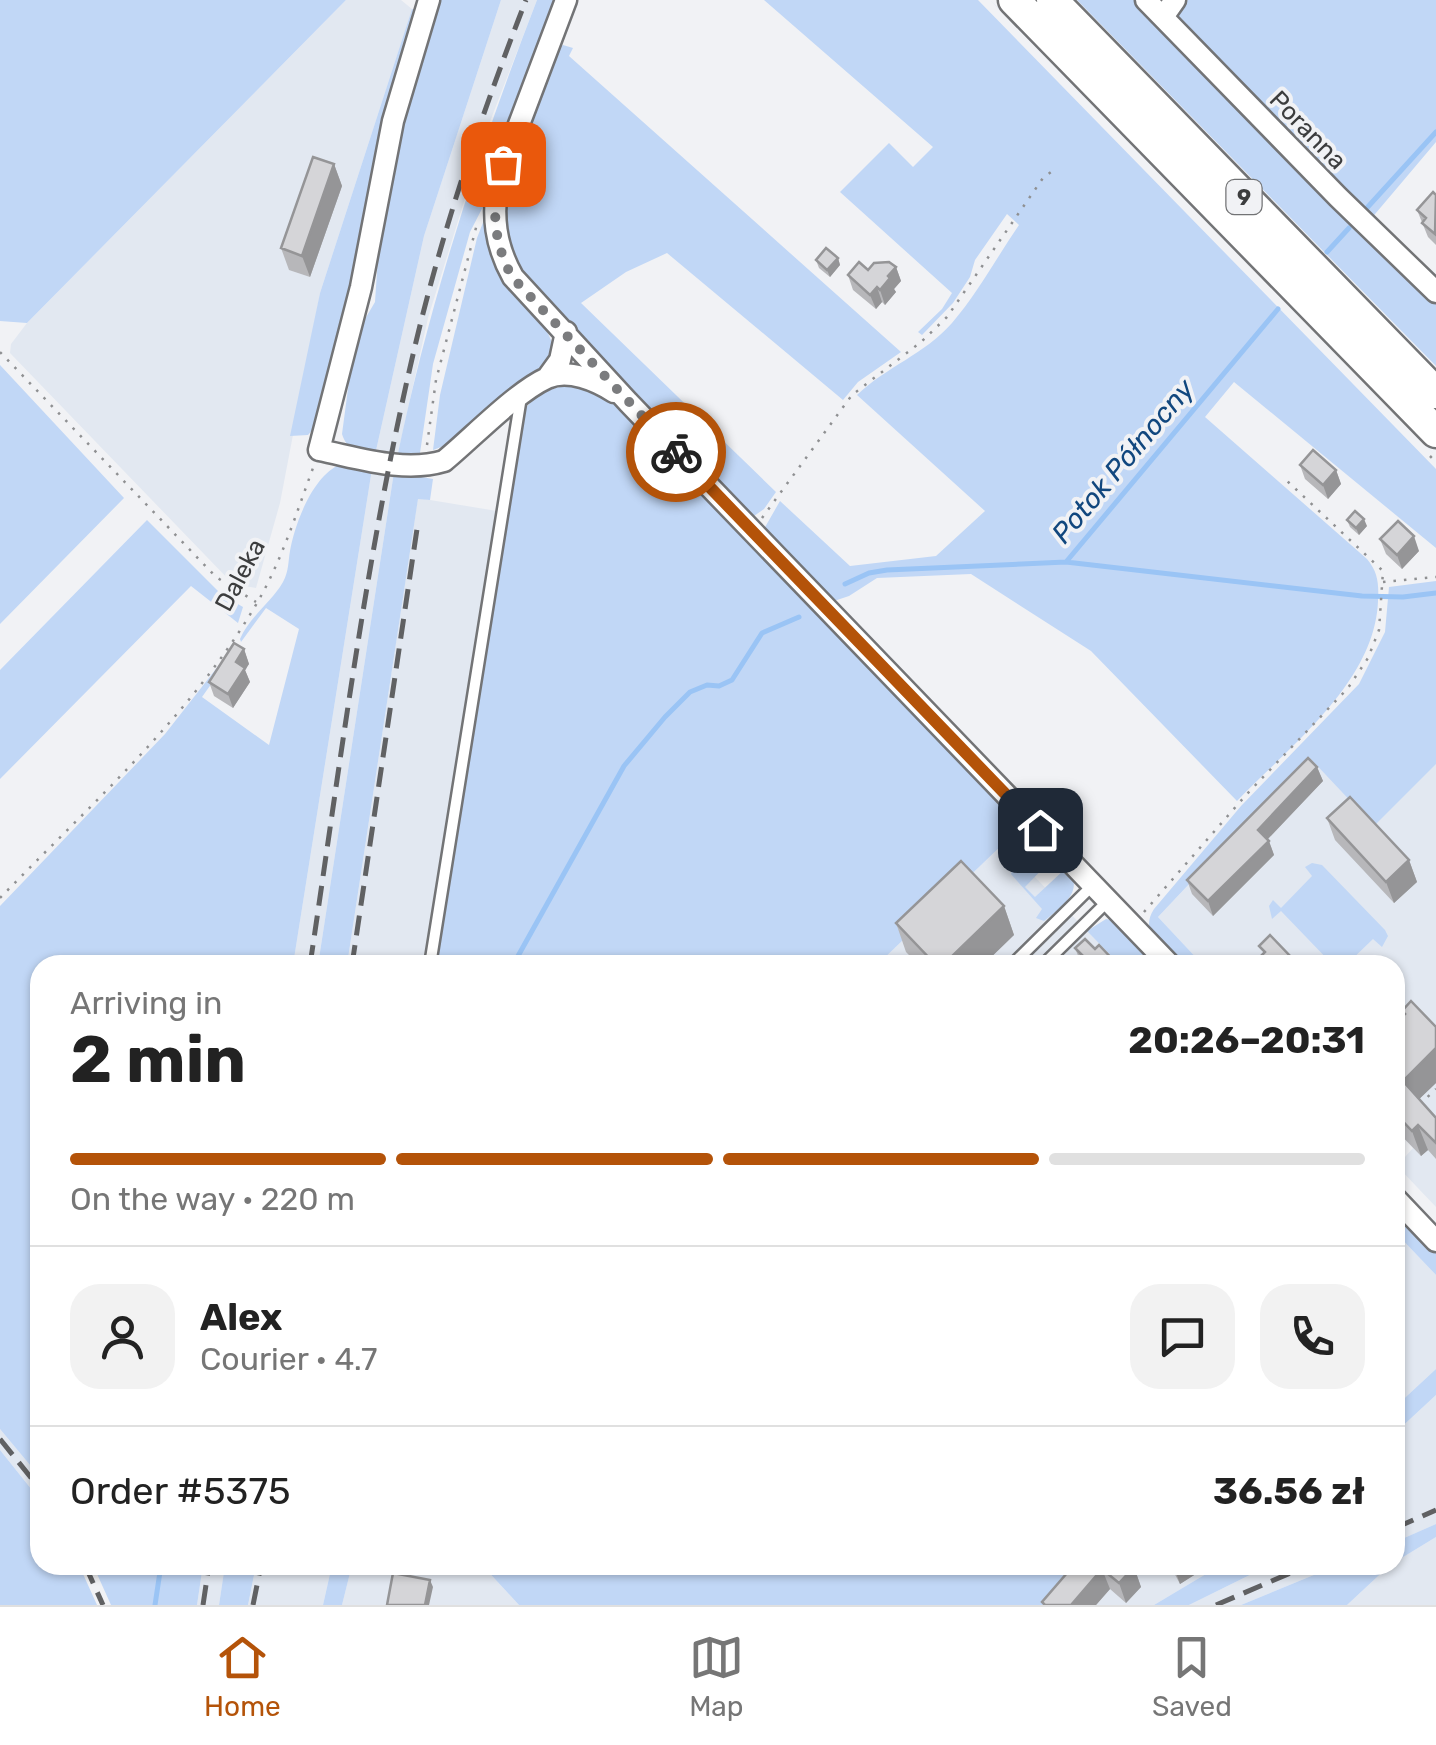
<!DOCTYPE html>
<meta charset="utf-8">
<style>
body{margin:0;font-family:Rubik,sans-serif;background:#f2f2f2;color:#222;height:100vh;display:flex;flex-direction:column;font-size:38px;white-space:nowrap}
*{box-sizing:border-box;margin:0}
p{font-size:32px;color:#767676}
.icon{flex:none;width:55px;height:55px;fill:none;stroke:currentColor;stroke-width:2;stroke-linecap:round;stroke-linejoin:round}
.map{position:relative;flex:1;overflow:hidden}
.sheet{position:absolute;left:30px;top:955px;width:1375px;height:620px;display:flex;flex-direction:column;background:#fff;border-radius:30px;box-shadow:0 2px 8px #0004}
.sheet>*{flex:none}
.pin{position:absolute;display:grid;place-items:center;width:85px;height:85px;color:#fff;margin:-42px;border-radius:20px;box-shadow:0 5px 15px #0006}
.courier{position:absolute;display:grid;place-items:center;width:100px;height:100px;margin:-50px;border:8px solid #b45309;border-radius:50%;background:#fff;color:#222;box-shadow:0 2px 12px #0007}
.overview em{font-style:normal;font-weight:700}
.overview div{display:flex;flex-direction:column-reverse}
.overview{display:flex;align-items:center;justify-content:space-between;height:170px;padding:0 40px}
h1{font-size:65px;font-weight:700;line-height:75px}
.bar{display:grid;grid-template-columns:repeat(4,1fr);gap:15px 10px;align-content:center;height:120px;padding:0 40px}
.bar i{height:12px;border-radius:8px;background:#e0e0e0}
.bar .active{background:#b45309}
.bar p{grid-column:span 4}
.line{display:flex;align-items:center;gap:25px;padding:0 40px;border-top:2px solid #e0e0e0}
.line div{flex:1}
.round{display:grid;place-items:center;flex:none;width:105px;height:105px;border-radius:30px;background:#f2f2f2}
.dock{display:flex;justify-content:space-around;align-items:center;height:140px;border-top:2px solid #e0e0e0;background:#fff;font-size:28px;color:#767676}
.dock a{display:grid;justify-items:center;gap:5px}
.dock .active{color:#b45309}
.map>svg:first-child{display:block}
.built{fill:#e2e8f1}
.green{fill:#c1d7f6}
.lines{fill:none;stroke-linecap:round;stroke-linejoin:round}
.stream{stroke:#9ac4f5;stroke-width:5}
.lane-casing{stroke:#737476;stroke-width:15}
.street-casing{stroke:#737476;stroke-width:25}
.primary-casing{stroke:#737476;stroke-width:35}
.path{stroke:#8f9092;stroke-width:2.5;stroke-dasharray:2.5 8;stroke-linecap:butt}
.lane{stroke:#fff;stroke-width:10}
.street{stroke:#fff;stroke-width:20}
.primary{stroke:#fff;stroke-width:30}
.rail{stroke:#606163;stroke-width:5;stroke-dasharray:20 10;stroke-linecap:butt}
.wall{fill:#b7b7ba}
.shaded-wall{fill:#959597}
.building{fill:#d5d5d8;stroke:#959597;stroke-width:2.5}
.done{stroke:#7b7c7e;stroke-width:10;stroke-dasharray:0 18}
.route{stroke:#b45309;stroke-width:12}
.labels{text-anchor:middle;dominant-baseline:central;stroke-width:8;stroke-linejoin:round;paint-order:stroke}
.shield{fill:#f1f2f5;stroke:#727375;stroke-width:2.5}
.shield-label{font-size:22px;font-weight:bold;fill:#3c3d3e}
.street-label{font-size:25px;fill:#3c3d3e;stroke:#f1f2f5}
.water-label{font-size:28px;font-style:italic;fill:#11477e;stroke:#f1f2f5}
</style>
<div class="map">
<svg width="1436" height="1605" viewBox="0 0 1436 1605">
<rect width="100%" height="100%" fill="#f1f2f5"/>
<path class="built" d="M346 0H401L412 9 320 293 280 503 256 588 233 584 10 353 11 344 27 323Z
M501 0H537L484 137 428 318 397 458 375 455 424 236Z
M372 469 394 472 318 965H293Z
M418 498 509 513 436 965H347Z
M1436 641V1207L1397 1166 1413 1148 1395 1129V965H1203L1158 917 1310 757Z
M1003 844 1120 965H877Z
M1395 1232 1436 1275V1369L1395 1407Z
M1436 1395V1524L1395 1542V1433Z
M0 1429 40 1477V1500L0 1450Z
M1436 1537V1605H1347L1390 1565H1395V1562Z
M203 1565H225L219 1605H197Z
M256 1565H332L323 1605H248Z
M352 1565H482L519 1605H342Z
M1090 1565H1221L1154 1605H1055Z
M1270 1565H1338L1241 1605H1189Z"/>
<path class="green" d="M0 0H346L27 323 0 321Z
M440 0H501L424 236 375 455C359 451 347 451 342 434L355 336 375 302 379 242 401 127Z
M537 0H557L487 199 470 232 433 364 420 453 417 457 397 458C430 300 479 150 537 0Z
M764 0H978L1436 469V548L1234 382 1205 417 1367 559C1378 572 1379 584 1378 601 1375 682 1290 746 1237 801L1091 651 971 574 877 578 849 596 831 602 764 529 780 501 850 566 936 556 985 511 857 395C886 367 925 354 952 323 977 294 997 257 1019 225L1007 214 975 260 970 277 953 303 922 335 918 332 942 309 952 293 840 192 889 143 913 167 933 147Z
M990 0 1204 214 1436 456Z
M1077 0H1137L1436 297V366Z
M1188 0H1436V142L1370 220 1178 19 1179 11Z
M412 9 421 13 319 422 308 435 290 436 320 293Z
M563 45 573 48 569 56 901 352 858 382 843 400 667 253 626 272 581 303 776 492 764 509 754 516 747 513 610 370 603 357 518 272 504 241V186L555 51Z
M484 220 500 275 542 320 554 347 543 370 499 399 452 443 433 450 440 395 477 238Z
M0 365 124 498 0 624Z
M573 385 587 387 624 410 1023 827 1022 838 1010 850 1003 844 877 965H436L525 409C538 392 553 387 573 385Z
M341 464 372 469 293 965H40V1477L0 1429V906L165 734 230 651 236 649 202 697 269 745 299 629 266 608 241 642 240 639C250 616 271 603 283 582 289 571 288 562 290 551 295 523 313 475 341 464Z
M394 472 433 479 430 500 418 499 347 965H318Z
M147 520 222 595 243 607 238 623 191 586 0 779V670Z
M1436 581V764L1374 826 1309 757 1158 917 1203 965H1181C1164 947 1138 934 1154 909L1241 806 1359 684 1385 632 1389 587Z
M1034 848 1048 851 1053 858 1025 887 1035 897 1065 869C1088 888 1061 908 1044 921L1036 918 1042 909 1011 874 1013 868Z
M1312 863 1322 865 1385 930 1388 936 1382 947 1373 939 1346 965H1333L1281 911 1272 919 1269 906 1273 900 1281 908 1312 876 1305 867Z
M1106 919 1116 921 1156 963 1120 965 1087 931Z
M1395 1210 1416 1231 1413 1235 1436 1253V1275L1395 1232Z
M1436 1369V1395L1395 1433V1407Z
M0 1450 40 1500V1565H79L97 1605H0Z
M1436 1524V1537L1395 1562V1542Z
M93 1565H203L197 1605H111Z
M225 1565H256L248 1605H219Z
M332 1565H352L342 1605H323Z
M482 1565H1090L1055 1605H519Z
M1221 1565H1270L1189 1605H1154Z
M1338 1565H1390L1347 1605H1241Z"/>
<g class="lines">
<path class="stream" d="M1365 210 1436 132
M1327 252 1349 228
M1066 562 1362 596 1403 597 1436 593
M845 584 869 573 887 570 1066 562 1278 309
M256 965 288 959
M513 965 624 766 665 717 690 692 707 685 719 686 732 680 762 633 799 617
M155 1605 161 1565"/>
<g class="lane-casing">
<path id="lane" d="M430 965 521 397
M1012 965 1093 885
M1043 965 1108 901"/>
</g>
<g class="street-casing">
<path id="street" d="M429 0 393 121 361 287 319 450C359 458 404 473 444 461 472 438 516 392 547 378 568 368 597 381 614 392
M566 0 498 180C492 216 495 245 513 277L628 402 1170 965
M1146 0 1338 197 1436 292
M1163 17 1175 0
M547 378 560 360 566 332
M1395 1198 1436 1241"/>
</g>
<g class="primary-casing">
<path id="primary" d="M1014 0 1436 432
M1052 0 1436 393"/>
</g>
<path class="path" d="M0 352 216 577 256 602
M427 445 436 380 477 224
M1430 456 1436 462
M762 518 852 395 921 342 947 317 1043 178 1055 169
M1383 582 1436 577
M0 898C90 805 191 716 257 603 282 560 296 514 313 468
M1144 912 1246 795 1348 688 1368 658 1379 630 1383 571 1285 479
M1420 1104 1436 1089
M1395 1170 1407 1182"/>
<use href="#lane" class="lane"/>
<use href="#street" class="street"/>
<use href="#primary" class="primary"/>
<path class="rail" d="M310 965C341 758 367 549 415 346 443 228 482 113 526 0
M352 965 417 529
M0 1439 40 1489
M1395 1528 1436 1510
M85 1565 103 1605
M203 1605 209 1565
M253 1605 261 1565
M1216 1605 1309 1565"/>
</g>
<path class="wall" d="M334 164 342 186 310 277 289 270 281 248Z
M1436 195V245L1428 237 1417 210Z
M838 258 840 265 830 277 819 268 816 260Z
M896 267 901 281 894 289 896 292 885 305 882 302 876 309 853 290 848 275 868 270Z
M1300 465 1336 470 1341 484 1328 499 1305 479Z
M1347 520 1367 526 1359 535 1350 527Z
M1380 539 1419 551 1402 569 1386 554Z
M244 649 249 664 245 670 250 682 233 708 214 696 209 682Z
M1317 767 1323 781 1268 839 1274 855 1213 916 1192 894 1187 880Z
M1327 818 1409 860 1417 882 1394 903 1335 840Z
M1004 906 1014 935 983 965H919L906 952 896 923Z
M1075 948 1095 949 1081 963Z
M1402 1011 1436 1027V1083L1419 1099 1436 1118V1159L1428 1150 1421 1156 1395 1129V1024L1404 1015Z
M1074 1565 1134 1567 1141 1587 1126 1603 1110 1589 1096 1605H1043L1042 1602Z
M1170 1565H1210L1180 1584Z"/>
<path class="shaded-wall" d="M334 164 342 186 310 277 302 256Z
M838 258 840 265 830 277 827 270Z
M896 267 901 281 894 289 896 292 885 305 880 290 888 276Z
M877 287 882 302 876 309 870 295Z
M1336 470 1341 484 1328 499 1323 485Z
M1364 519 1367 526 1359 535 1356 528Z
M1414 536 1419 551 1402 569 1397 555Z
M244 649 249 664 245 670 250 682 233 708 228 694 236 662Z
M1317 767 1323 781 1263 844 1258 830Z
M1269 841 1274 855 1213 916 1208 901Z
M1409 860 1417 882 1394 903 1386 882Z
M1004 906 1014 935 983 965H943Z
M1291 957 1294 965H1282Z
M1436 1048V1083L1412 1106 1403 1081Z
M1418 1125 1428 1150 1421 1156 1412 1131Z
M1182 1565H1210L1180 1584 1175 1570Z
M1134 1567 1141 1587 1126 1603 1119 1583Z
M1102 1569 1110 1589 1096 1605H1071Z
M430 1580 433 1587 429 1605H425Z"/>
<path class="building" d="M313 157 334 164 302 256 281 248Z
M1433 192 1436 195 1435 234 1422 223 1426 218 1417 210Z
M826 248 838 258 827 270 816 260Z
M859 262 868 270 874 263 889 262 896 267 888 276 890 278 880 290 877 287 870 295 848 275Z
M1313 450 1336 470 1323 485 1300 465Z
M1355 511 1364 519 1356 528 1347 520Z
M1398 521 1414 536 1397 555 1380 539Z
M234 643 244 649 236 662 245 668 228 694 209 682Z
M1308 758 1317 767 1258 830 1269 841 1208 901 1187 880Z
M1350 797 1409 860 1386 882 1327 818Z
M961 861 1004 906 943 965H936L896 923Z
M1270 935 1291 957 1282 965H1252L1265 952 1259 946Z
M1085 939 1095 949 1099 945 1118 965H1079L1086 959 1075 948Z
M1411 1001 1436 1027V1048L1403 1081 1436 1118V1143L1418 1125 1412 1131 1395 1113V1024L1405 1014 1402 1011Z
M1074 1565H1132L1134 1567 1119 1583 1102 1569 1071 1605H1045L1042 1602Z
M393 1573 430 1580 425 1605H387Z"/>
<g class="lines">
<path class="done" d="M503 164C491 205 492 239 512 277L676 452"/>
<path class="route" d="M676 452 1040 830"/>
</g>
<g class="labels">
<rect class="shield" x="1226.5" y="180" width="35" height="34" rx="8"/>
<g class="shield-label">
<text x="1244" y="197">9</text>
</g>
<g class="street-label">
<text transform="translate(1308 130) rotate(46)">Poranna</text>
<text transform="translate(240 575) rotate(-62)">Daleka</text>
</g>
<g class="water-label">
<text transform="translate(1123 461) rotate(-50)">Potok Północny</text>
</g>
</g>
</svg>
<div class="pin" style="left:503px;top:164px;background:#ea580c"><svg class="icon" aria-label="bag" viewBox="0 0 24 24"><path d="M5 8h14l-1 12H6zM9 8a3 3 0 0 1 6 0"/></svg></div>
<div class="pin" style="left:1040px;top:830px;background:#1f2937"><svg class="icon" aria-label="home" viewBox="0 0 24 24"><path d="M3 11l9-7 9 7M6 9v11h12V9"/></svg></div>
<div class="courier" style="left:676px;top:452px"><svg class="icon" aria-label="bike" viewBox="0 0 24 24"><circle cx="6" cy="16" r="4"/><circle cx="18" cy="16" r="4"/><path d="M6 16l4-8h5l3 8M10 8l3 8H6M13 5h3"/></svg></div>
<section class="sheet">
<div class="overview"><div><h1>2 min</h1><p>Arriving in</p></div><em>20:26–20:31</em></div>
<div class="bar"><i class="active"></i><i class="active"></i><i class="active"></i><i></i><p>On the way · 220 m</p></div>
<div class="line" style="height:180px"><a class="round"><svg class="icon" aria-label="person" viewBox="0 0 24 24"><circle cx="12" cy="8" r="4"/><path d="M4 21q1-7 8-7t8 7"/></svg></a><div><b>Alex</b><p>Courier · 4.7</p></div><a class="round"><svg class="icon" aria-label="chat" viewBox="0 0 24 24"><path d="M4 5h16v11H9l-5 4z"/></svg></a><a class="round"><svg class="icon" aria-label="phone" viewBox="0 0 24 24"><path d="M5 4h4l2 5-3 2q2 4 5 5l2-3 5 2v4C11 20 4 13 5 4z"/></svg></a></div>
<div class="line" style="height:130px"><div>Order #5375</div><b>36.56 zł</b></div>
</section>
</div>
<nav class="dock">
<a class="active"><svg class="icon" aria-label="home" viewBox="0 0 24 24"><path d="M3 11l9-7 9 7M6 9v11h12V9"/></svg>Home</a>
<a><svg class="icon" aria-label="map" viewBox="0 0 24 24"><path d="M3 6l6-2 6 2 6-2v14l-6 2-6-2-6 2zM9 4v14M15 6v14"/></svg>Map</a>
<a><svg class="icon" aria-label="saved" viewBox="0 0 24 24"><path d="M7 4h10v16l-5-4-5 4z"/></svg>Saved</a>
</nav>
